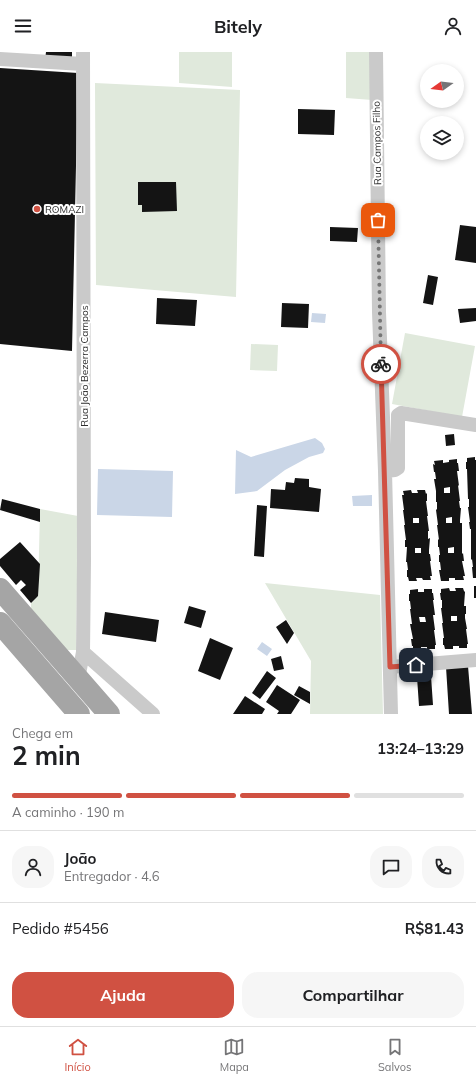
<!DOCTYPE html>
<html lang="pt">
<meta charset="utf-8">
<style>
body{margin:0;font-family:Mulish,sans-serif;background:#f6f6f6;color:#202124;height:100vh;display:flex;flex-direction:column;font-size:15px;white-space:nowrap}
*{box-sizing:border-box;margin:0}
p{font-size:13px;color:#757577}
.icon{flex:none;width:22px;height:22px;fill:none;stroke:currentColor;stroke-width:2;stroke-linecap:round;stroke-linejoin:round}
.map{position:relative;height:662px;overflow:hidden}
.panel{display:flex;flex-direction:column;background:#fff;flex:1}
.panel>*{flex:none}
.needle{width:26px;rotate:256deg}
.fabs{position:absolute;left:420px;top:12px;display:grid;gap:8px}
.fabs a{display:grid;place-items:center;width:44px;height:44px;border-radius:50%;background:#fff;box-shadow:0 2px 6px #0003;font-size:20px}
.pin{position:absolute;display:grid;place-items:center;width:34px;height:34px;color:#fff;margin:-17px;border-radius:8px;box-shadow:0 2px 6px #0006}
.courier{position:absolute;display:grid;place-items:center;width:40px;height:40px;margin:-20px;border:3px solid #d05142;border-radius:50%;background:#fff;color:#222;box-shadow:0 1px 5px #0007}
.summary em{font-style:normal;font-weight:700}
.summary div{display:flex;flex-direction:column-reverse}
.summary{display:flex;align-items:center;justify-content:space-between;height:68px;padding:0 12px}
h1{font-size:26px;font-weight:700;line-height:30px}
.bar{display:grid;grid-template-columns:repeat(4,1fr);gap:6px 4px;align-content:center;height:48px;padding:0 12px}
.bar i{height:5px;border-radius:3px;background:#e0e0e0}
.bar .current{background:#d05142}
.bar p{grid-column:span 4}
.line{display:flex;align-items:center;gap:10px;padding:0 12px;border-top:1px solid #e0e0e0}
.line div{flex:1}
.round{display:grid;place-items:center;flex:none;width:42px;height:42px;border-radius:16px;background:#f6f6f6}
.action{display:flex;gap:8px;margin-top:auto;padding:8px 12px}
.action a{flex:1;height:46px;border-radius:16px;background:#d05142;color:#fff;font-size:16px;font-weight:700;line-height:46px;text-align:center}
.action a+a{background:#f6f6f6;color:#202124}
header{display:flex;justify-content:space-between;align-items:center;height:52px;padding:0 12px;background:#fff;font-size:18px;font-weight:700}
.dock{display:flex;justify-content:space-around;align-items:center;height:56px;border-top:1px solid #e0e0e0;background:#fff;font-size:11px;color:#757577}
.dock a{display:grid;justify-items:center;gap:2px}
.dock .current{color:#d05142}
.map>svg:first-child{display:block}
.green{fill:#e0e9dc}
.water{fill:#cad6e7}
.building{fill:#141414;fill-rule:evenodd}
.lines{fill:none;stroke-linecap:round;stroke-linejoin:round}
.street{stroke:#cacaca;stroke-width:14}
.primary{stroke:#a5a5a5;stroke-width:22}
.done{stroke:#767676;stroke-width:4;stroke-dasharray:0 7.2}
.route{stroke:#d05142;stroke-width:5}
.poi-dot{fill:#d05142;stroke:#fff;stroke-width:1.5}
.labels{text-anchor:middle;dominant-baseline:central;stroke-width:4;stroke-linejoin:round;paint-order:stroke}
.street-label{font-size:10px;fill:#2d2d2d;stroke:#fff}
.poi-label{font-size:10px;fill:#2d2d2d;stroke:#fff;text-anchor:start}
</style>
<header><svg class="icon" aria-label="menu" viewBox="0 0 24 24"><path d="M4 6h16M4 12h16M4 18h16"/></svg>Bitely<svg class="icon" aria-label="person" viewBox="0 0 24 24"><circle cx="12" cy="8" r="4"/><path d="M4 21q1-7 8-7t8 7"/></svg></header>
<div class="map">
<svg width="476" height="662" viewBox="0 0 476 662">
<rect width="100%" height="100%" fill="#fff"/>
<path class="green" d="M179 0H232V35L179 31Z
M346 0H372V48L346 46Z
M95 31 240 38 236 245 96 233Z
M405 281 475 294 462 365 392 352Z
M251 292 278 293 277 319 250 318Z
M40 457 78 464 76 598H67L31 557V551L38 544Z
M265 531 380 543 383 662H310L311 609Z"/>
<path class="water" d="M312 261 326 262 325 271 311 270Z
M315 386 322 391 325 397 323 401 309 405 285 418 257 439 235 442 236 398 251 405Z
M98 417 173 419 172 465 97 463Z
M372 443V454H353L352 444Z
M262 590 272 597 267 604 257 597Z"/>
<path class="building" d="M46 0H72V8H45Z
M0 16 78 21 72 299 0 292Z
M298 57 335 58 334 83 298 82Z
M138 130H176L177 159 142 160V153H138Z
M460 173 476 175V211L455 208Z
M330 175 358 176 357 190 330 189Z
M428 223 438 225 433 253 423 251Z
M157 246 197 248 195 274 156 272Z
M282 251 309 252 308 276 281 275Z
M476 256V269L460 271 458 257Z
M454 382 455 393 446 394 445 383Z
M475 405V408H476V526H473L472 515H473L472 507 471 508V477H470L469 470H470L468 455H469V447H468L467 417H466V410H467V406Z
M457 407V411H458L459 419H457L459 434 458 433 460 449H459L460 456H461L460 468V471H462V502L463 501 464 509H462L465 524H463L464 528H455V526H449V529H441L439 518H441L440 510H439V503H440L439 495H438V487L439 488 437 473H438L436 458 437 457V450H436V439L434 427H436L435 420H434L433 412 435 413 434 409 443 408V411L449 410V408ZM450 435V441H444V436ZM452 465V471H446V466ZM454 495V501H448V496Z
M295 426 309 427V435L321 437 319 460 270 456 271 437 285 438 286 430 294 431Z
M411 438 412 441H418L417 438H425L426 442 427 441V449H426L428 464H427L429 479H428V487L430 486 429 498V502H430L431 509H430L432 524H430L431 528H423L422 526H416L417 529H409L408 525H407V518H408L407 510H406L407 495H405V488H406L404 473H405L403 458H404L402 443H404L403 439ZM413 466H419V471H413ZM415 496H421V501H415Z
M2 447 40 457V470L0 458Z
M257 453 267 454 264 505 254 504Z
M20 490 40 512 38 544 31 551 20 538 26 533 21 528 16 533 0 514V507Z
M474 534H476V546H474Z
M449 536 450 539H456L455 536H463L464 539 465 540 464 554H466V562H465V566L467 577H466L468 592H467V596H459V594H453V597H445L444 593H443V586H444L442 571H443L441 556H442V548H441L440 541H441V537ZM451 564H457V569H451Z
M418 537V540H424V537H432V541H433L434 548H433L435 563H433L435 578H434L436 593H435V597H427V595H421V598H413V594H412L411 587H413L410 572H412L410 557H411L410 549H409V542H410V538ZM419 565H425L426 570H420Z
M189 554 206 559 201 576 184 571Z
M105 560 159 568 156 590 102 582Z
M286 568 294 581 287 592 276 575Z
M210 586 233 596 220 628 198 619Z
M401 600H406L407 609H401Z
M281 604 284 617 274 619 271 607Z
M468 614 472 662H449L446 615Z
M267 619 276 626 260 647 252 641Z
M431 624 433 653 419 654 417 625Z
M277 633 300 648 291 662H277L279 659 266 650Z
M299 634 310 640V652L294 643Z
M245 644 265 657 262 662H233Z"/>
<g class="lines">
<path class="street" d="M376 0 379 260 385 419 391 662
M0 7 83 12
M385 419 395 418 398 416V363L401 361 476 373
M83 600 153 662
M390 615 476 608
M78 628 83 600 84 509 83 0"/>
<path class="primary" d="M0 537 109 662
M0 571 79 662"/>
</g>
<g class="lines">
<path class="done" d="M378 168 381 312"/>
<path class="route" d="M381 312 390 615 416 613"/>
</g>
<circle class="poi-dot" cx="37" cy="157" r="4"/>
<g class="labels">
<g class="street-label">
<text transform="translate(377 91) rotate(-91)">Rua Campos Filho</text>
<text transform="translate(84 314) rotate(-90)">Rua João Bezerra Campos</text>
</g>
<g class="poi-label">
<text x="45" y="157">ROMAZI</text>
</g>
</g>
</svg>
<div class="fabs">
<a><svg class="needle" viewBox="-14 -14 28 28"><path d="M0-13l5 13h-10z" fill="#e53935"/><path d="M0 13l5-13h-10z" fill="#757577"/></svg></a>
<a><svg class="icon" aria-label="layers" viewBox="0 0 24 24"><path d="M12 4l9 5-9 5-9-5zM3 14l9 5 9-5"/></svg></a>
</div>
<div class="pin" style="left:378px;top:168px;background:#ea580c"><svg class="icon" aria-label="bag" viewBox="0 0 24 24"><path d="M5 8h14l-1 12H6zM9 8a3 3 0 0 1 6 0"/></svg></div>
<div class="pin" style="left:416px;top:613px;background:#1f2937"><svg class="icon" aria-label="home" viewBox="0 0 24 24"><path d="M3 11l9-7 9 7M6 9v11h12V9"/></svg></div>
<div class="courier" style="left:381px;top:312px"><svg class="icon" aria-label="bike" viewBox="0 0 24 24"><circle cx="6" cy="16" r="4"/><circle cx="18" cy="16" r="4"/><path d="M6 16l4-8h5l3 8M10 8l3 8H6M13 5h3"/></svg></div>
</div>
<section class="panel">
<div class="summary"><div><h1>2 min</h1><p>Chega em</p></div><em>13:24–13:29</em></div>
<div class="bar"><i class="current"></i><i class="current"></i><i class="current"></i><i></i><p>A caminho · 190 m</p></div>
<div class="line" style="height:72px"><a class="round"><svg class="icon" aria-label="person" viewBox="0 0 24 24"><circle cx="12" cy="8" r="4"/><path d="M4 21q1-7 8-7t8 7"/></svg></a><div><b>João</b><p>Entregador · 4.6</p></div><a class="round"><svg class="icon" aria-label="chat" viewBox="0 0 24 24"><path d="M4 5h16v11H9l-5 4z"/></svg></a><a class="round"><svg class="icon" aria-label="phone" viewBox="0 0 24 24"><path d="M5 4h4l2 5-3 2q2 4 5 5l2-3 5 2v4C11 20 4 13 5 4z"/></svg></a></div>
<div class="line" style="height:52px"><div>Pedido #5456</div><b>R$81.43</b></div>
<div class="action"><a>Ajuda</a><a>Compartilhar</a></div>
</section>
<nav class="dock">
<a class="current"><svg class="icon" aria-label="home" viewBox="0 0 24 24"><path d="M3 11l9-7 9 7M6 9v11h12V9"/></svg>Início</a>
<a><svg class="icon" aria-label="map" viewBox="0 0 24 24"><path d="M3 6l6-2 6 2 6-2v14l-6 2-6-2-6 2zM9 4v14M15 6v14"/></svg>Mapa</a>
<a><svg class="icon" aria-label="saved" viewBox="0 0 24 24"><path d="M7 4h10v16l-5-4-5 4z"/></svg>Salvos</a>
</nav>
